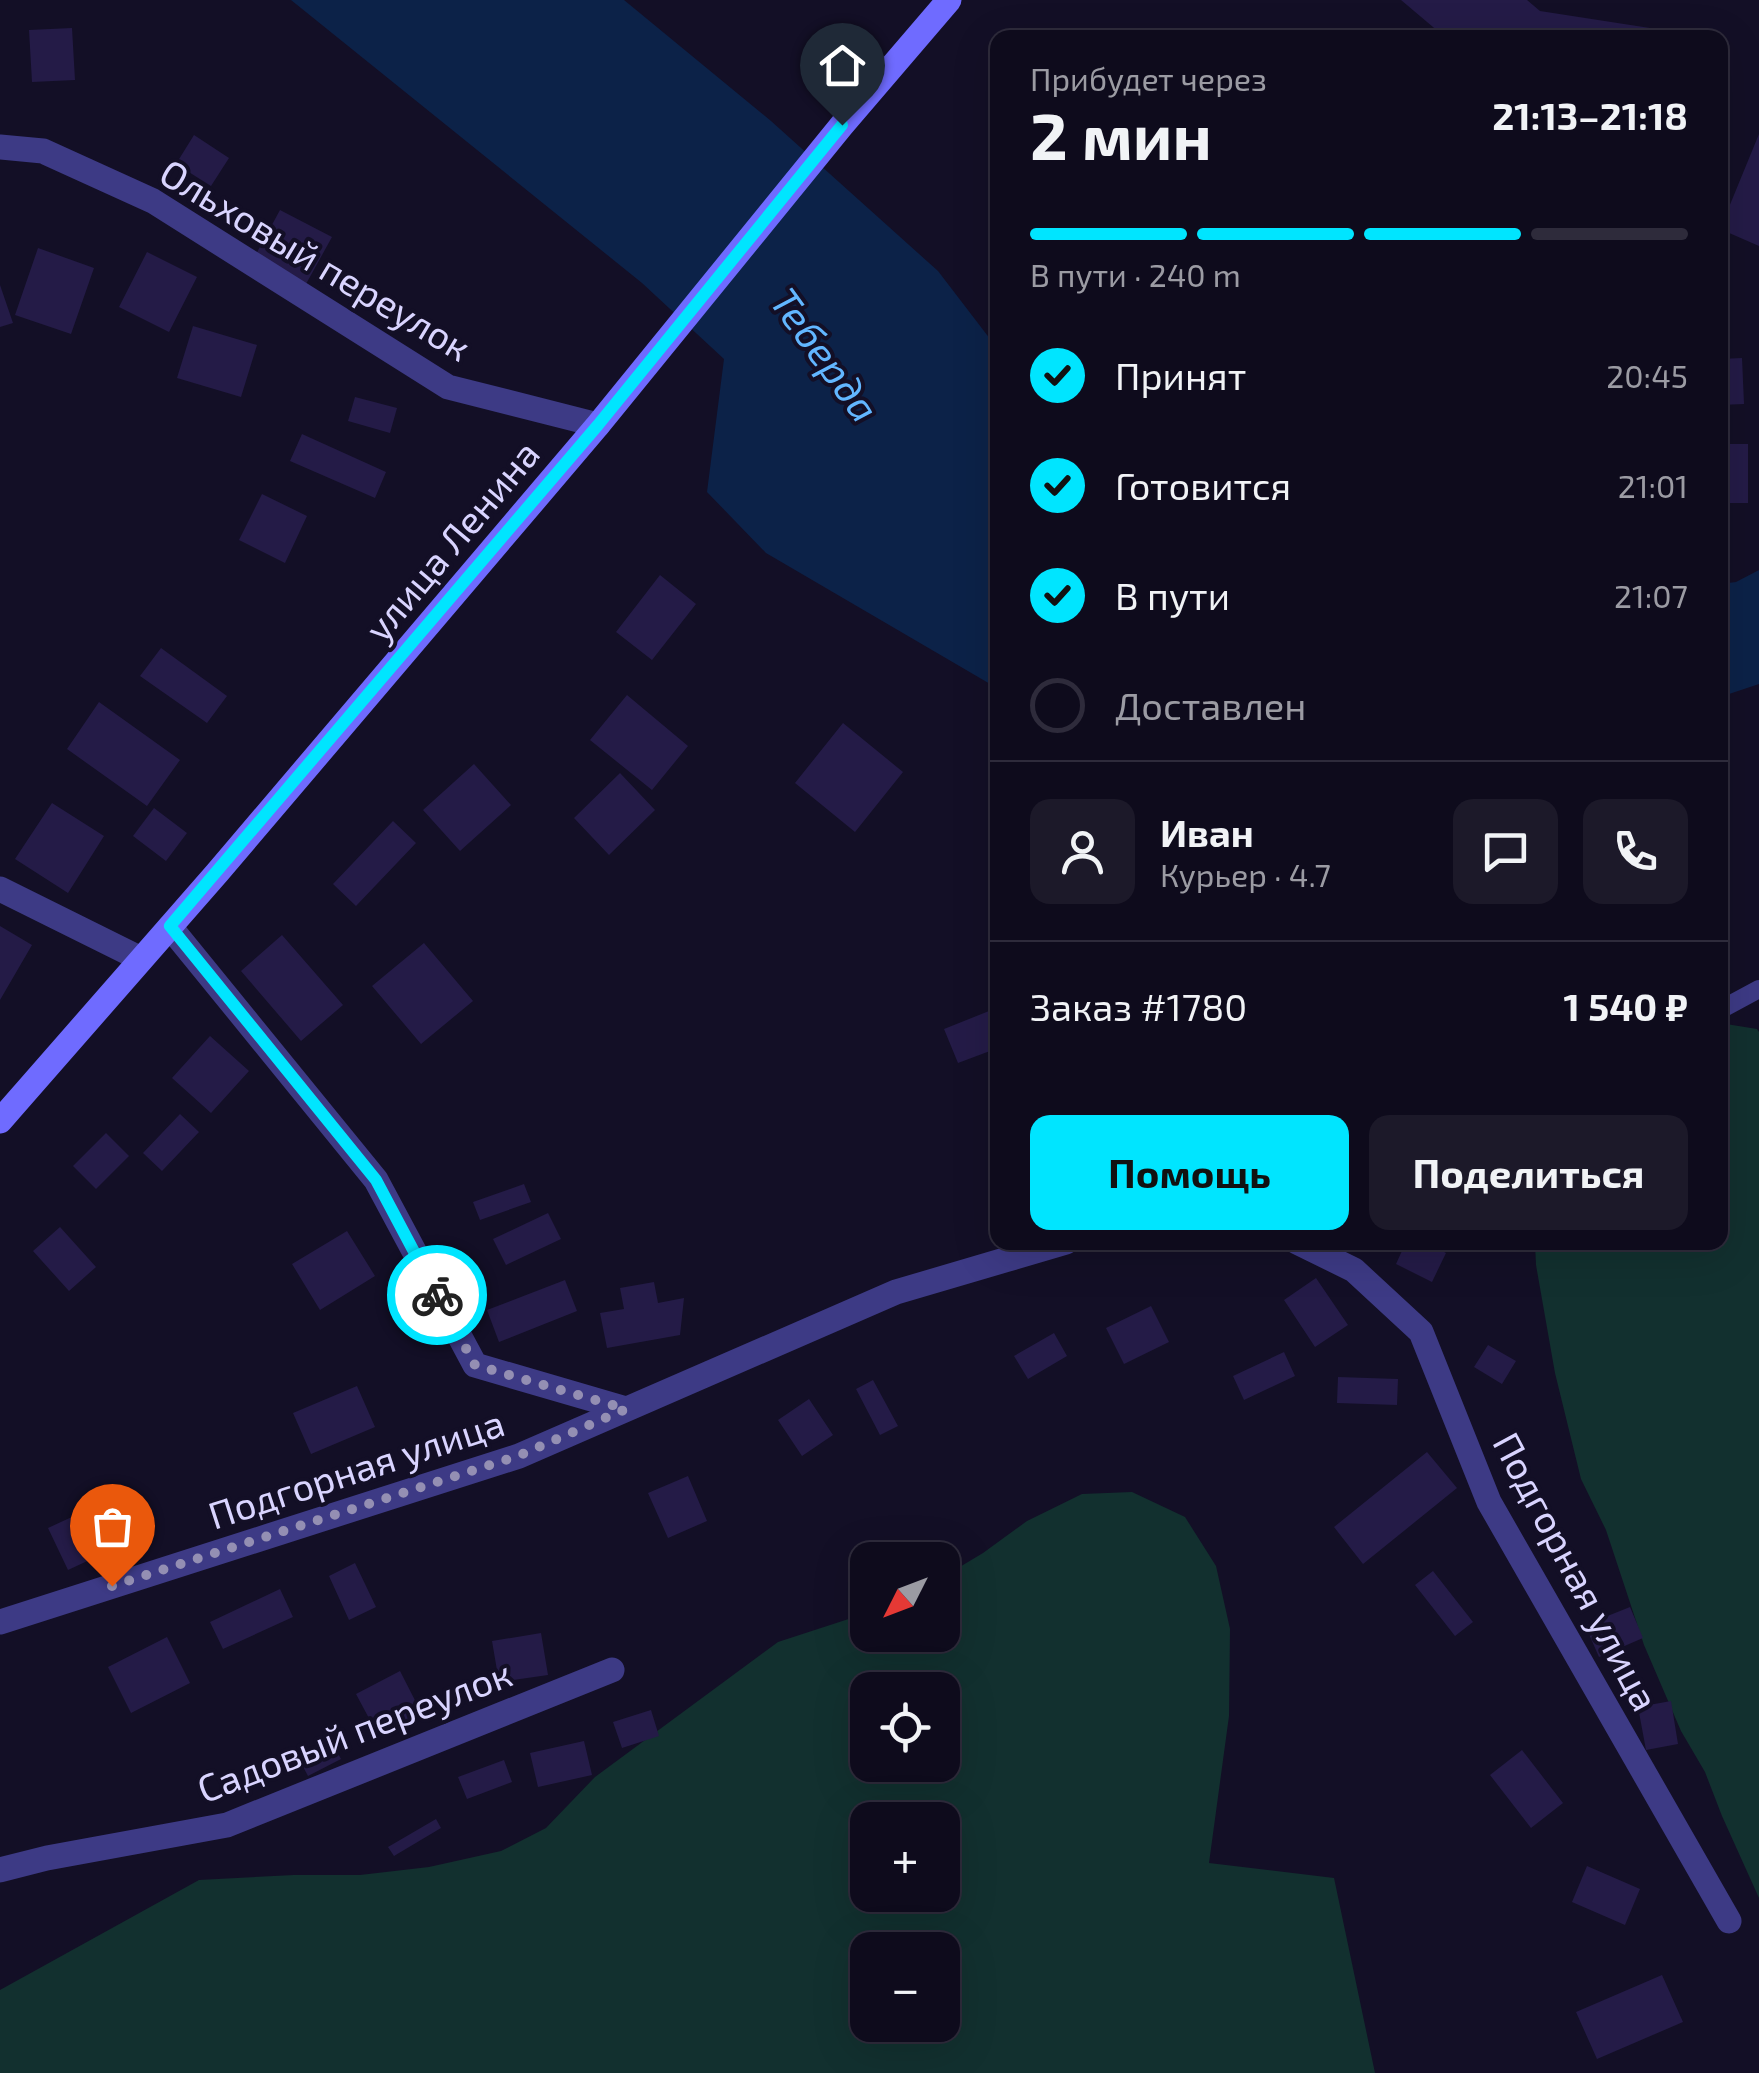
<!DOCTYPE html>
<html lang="ru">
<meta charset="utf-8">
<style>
body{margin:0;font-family:"Exo 2",sans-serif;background:#1c1929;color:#f1f3f6;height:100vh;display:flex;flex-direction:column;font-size:38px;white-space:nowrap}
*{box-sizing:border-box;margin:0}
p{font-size:32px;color:#9b9ba3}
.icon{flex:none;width:55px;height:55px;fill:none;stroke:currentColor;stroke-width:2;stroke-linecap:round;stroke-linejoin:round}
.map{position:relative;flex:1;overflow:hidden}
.drawer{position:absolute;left:990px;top:30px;width:738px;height:1220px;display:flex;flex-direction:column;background:#0e0b1c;border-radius:20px;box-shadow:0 10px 40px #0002,0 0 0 2px #2e2b3b}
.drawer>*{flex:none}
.needle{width:65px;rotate:228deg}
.controls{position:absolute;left:850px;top:1542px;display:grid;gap:20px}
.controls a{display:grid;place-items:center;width:110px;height:110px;border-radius:20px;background:#0e0b1c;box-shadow:0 10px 40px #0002,0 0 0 2px #2e2b3b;font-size:50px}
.pin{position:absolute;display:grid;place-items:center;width:85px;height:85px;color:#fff;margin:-102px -42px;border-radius:50% 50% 50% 0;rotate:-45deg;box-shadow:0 0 10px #0007}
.pin .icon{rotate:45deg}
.courier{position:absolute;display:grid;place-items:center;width:100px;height:100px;margin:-50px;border:8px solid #00e5ff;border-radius:50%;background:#fff;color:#222;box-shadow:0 2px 12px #0007}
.overview em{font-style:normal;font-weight:700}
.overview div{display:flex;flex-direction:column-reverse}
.overview{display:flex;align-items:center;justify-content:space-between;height:170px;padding:0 40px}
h1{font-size:65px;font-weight:700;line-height:75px}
.bar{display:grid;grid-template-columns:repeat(4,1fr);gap:15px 10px;align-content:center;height:120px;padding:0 40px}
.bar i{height:12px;border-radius:8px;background:#2e2b3b}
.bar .current{background:#00e5ff}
.bar p{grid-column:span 4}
.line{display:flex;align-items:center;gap:25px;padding:0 40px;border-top:2px solid #2e2b3b}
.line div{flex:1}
.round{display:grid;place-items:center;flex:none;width:105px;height:105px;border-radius:20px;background:#1c1929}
ol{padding:0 40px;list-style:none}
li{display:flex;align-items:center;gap:30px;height:110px}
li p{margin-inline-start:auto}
li .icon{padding:10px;border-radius:50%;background:#00e5ff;color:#111;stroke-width:4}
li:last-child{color:#9b9ba3}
li i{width:55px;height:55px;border:5px solid #2e2b3b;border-radius:50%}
.button{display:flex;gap:20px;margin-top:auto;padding:20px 40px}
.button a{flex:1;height:115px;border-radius:20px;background:#00e5ff;color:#111;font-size:40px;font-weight:700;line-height:115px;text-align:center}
.button a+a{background:#1c1929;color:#f1f3f6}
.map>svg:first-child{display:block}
.green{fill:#12302f;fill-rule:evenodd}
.water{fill:#0c2248}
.building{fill:#241b47}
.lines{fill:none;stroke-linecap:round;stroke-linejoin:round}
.lane{stroke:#3d3a85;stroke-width:18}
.street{stroke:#3d3a85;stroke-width:25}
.secondary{stroke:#6f6bff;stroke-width:25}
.done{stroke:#948fb3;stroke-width:10;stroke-dasharray:0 18}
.route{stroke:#00e5ff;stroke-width:12}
.labels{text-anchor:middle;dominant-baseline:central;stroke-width:8;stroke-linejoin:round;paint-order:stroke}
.street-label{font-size:38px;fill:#d9d4ff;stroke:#130f26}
.water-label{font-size:40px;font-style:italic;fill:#62b6ff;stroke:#130f26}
</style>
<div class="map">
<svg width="1759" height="2073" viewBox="0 0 1759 2073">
<rect width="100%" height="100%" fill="#130f26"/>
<path class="green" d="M1720 1023 1757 1029 1759 1032V1898L1722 1816 1705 1772 1681 1731 1644 1645 1606 1530 1581 1479 1555 1373 1536 1265 1535 1243 1720 1242Z
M1132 1492 1185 1517 1216 1566 1230 1629 1229 1716 1209 1863 1334 1878 1375 2073H0V1990L199 1880 294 1875H360L429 1867 501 1851 546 1828 595 1777 778 1642 867 1613 868 1635H942L943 1577 983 1553 1027 1521 1082 1494ZM868 1690H942V1765H868ZM868 1820H942V1895H868ZM868 1950H942V2025H868Z"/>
<path class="water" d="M291 0H624L771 121 938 271 997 348V688L766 553 707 492 724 359 642 283Z
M1759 570V684L1720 697V584L1736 582Z"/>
<path class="building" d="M1401 0H1527L1540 11 1695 35V38H1446Z
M72 28 75 80 32 82 29 30Z
M1759 134V246L1720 229Z
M194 135 229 158 211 186 176 164Z
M280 210 332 237 306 284 255 256Z
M38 248 94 268 71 334 15 315Z
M147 252 197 277 169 332 119 307Z
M0 285 13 323 0 327Z
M193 326 257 345 241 397 177 378Z
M1742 358 1744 404 1720 405V359Z
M355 397 397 408 390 433 348 421Z
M302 434 386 472 375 498 290 461Z
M1720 444H1748V503H1720Z
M262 494 307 516 285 563 239 540Z
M660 575 696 604 652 660 616 632Z
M161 648 227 696 207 723 140 676Z
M627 695 688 746 652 790 590 740Z
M99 702 180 760 147 806 67 749Z
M843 723 903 772 855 832 795 783Z
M474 764 511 805 460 851 423 810Z
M620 773 655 810 609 855 574 818Z
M52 803 104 836 68 893 15 859Z
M154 808 187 833 166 861 133 836Z
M393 821 416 843 356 906 333 884Z
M0 926 32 945 0 1000Z
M282 935 343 1005 301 1041 241 971Z
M424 943 473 1001 421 1044 372 986Z
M994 1009 998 1017V1048L958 1063 944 1029Z
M210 1036 249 1071 211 1113 172 1078Z
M180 1114 199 1132 162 1171 143 1153Z
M106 1133 129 1156 96 1189 73 1166Z
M524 1184 531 1202 480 1220 473 1202Z
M548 1213 561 1239 506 1265 493 1239Z
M60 1227 96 1267 69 1291 33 1251Z
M347 1231 375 1276 320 1310 292 1264Z
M1406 1242H1425L1446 1253 1432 1282 1396 1264Z
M1592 1242H1625L1623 1252Z
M1316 1278 1348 1325 1315 1347 1284 1300Z
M565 1280 577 1311 499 1342 487 1310Z
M654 1282 658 1303 684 1298 680 1335 607 1348 600 1313 624 1309 620 1288Z
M1151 1306 1169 1342 1124 1364 1106 1328Z
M1054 1333 1067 1356 1028 1379 1014 1356Z
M1488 1345 1516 1361 1502 1384 1474 1367Z
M1284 1352 1295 1376 1244 1400 1233 1376Z
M1338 1377 1398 1379 1397 1405 1337 1403Z
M873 1380 898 1426 880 1435 856 1389Z
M357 1386 375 1427 311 1454 293 1413Z
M809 1399 833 1435 802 1456 778 1420Z
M1427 1452 1457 1488 1363 1564 1334 1527Z
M688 1476 707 1521 668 1538 648 1493Z
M115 1497 128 1523 98 1537 111 1550 68 1570 48 1528Z
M355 1563 376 1607 349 1620 329 1576Z
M1433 1571 1473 1622 1455 1636 1415 1585Z
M280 1589 293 1617 223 1649 210 1622Z
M1630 1607 1643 1638 1599 1657 1585 1625Z
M541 1633 548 1675 499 1682 492 1641Z
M167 1637 190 1683 131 1713 108 1667Z
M400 1671 422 1714 379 1737 356 1694Z
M1671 1701 1678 1744 1646 1750 1638 1707Z
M651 1710 659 1736 622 1748 613 1722Z
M330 1739 341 1759 308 1776 298 1757Z
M584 1741 592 1775 538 1787 530 1753Z
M1522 1750 1563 1803 1531 1828 1490 1775Z
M504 1760 512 1782 467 1799 458 1777Z
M436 1819 441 1828 394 1856 388 1847Z
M1587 1866 1640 1889 1625 1925 1572 1902Z
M1662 1975 1683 2022 1597 2059 1576 2012Z"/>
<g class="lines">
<path class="lane" d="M1720 1010 1759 989"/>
<path class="street" d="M0 147 43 151 153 201 448 387 598 425
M0 889 141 959
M170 927 376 1180 475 1365 626 1409
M1297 1242 1354 1270 1421 1332 1489 1502 1729 1921
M0 1622 519 1456 896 1292 1066 1242
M0 1870 47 1858 227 1825 612 1670"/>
<path class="secondary" d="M0 1121 217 873 598 425 842 125 949 0"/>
</g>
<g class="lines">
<path class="done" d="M112 1586 518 1456 626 1409 475 1365 437 1295"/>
<path class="route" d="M437 1295 376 1180 170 926 598 425 842 125"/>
</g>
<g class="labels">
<g class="street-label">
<text transform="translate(316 259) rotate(31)">Ольховый переулок</text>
<text transform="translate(451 540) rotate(-50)">улица Ленина</text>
<text transform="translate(356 1468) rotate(-18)">Подгорная улица</text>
<text transform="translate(1577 1571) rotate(62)">Подгорная улица</text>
<text transform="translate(354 1730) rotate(-21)">Садовый переулок</text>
</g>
<g class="water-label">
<text transform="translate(826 354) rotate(54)">Теберда</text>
</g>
</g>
</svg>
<div class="controls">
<a><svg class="needle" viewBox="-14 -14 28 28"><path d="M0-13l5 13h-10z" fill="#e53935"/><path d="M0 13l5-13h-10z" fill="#9b9ba3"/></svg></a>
<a><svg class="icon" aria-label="locate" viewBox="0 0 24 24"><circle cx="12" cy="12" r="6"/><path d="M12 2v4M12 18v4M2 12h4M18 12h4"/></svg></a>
<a>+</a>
<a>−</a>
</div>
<div class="pin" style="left:112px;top:1586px;background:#ea580c"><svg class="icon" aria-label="bag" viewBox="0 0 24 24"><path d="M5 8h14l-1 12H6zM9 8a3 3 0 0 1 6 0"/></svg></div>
<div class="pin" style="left:842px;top:125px;background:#1f2937"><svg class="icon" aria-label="home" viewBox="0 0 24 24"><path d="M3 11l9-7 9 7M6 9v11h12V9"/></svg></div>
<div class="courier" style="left:437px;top:1295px"><svg class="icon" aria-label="bike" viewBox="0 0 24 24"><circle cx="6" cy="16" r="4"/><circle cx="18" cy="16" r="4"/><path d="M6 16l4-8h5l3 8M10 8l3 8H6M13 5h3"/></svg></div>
<section class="drawer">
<div class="overview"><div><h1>2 мин</h1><p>Прибудет через</p></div><em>21:13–21:18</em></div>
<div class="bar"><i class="current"></i><i class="current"></i><i class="current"></i><i></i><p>В пути · 240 m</p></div>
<ol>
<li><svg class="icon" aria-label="check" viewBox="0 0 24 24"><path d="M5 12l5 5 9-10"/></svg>Принят<p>20:45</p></li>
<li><svg class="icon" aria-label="check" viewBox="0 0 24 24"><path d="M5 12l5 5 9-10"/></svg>Готовится<p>21:01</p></li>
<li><svg class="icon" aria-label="check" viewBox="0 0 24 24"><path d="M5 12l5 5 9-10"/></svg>В пути<p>21:07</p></li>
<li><i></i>Доставлен</li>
</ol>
<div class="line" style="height:180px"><a class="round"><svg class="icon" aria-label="person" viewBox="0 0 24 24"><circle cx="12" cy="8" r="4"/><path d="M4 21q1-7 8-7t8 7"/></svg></a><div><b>Иван</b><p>Курьер · 4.7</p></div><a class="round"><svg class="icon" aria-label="chat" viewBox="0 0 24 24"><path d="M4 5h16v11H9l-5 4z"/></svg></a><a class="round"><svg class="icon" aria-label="phone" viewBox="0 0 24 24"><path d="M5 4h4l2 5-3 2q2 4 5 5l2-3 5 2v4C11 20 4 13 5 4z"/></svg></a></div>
<div class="line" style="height:130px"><div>Заказ #1780</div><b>1 540 ₽</b></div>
<div class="button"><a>Помощь</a><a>Поделиться</a></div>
</section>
</div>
